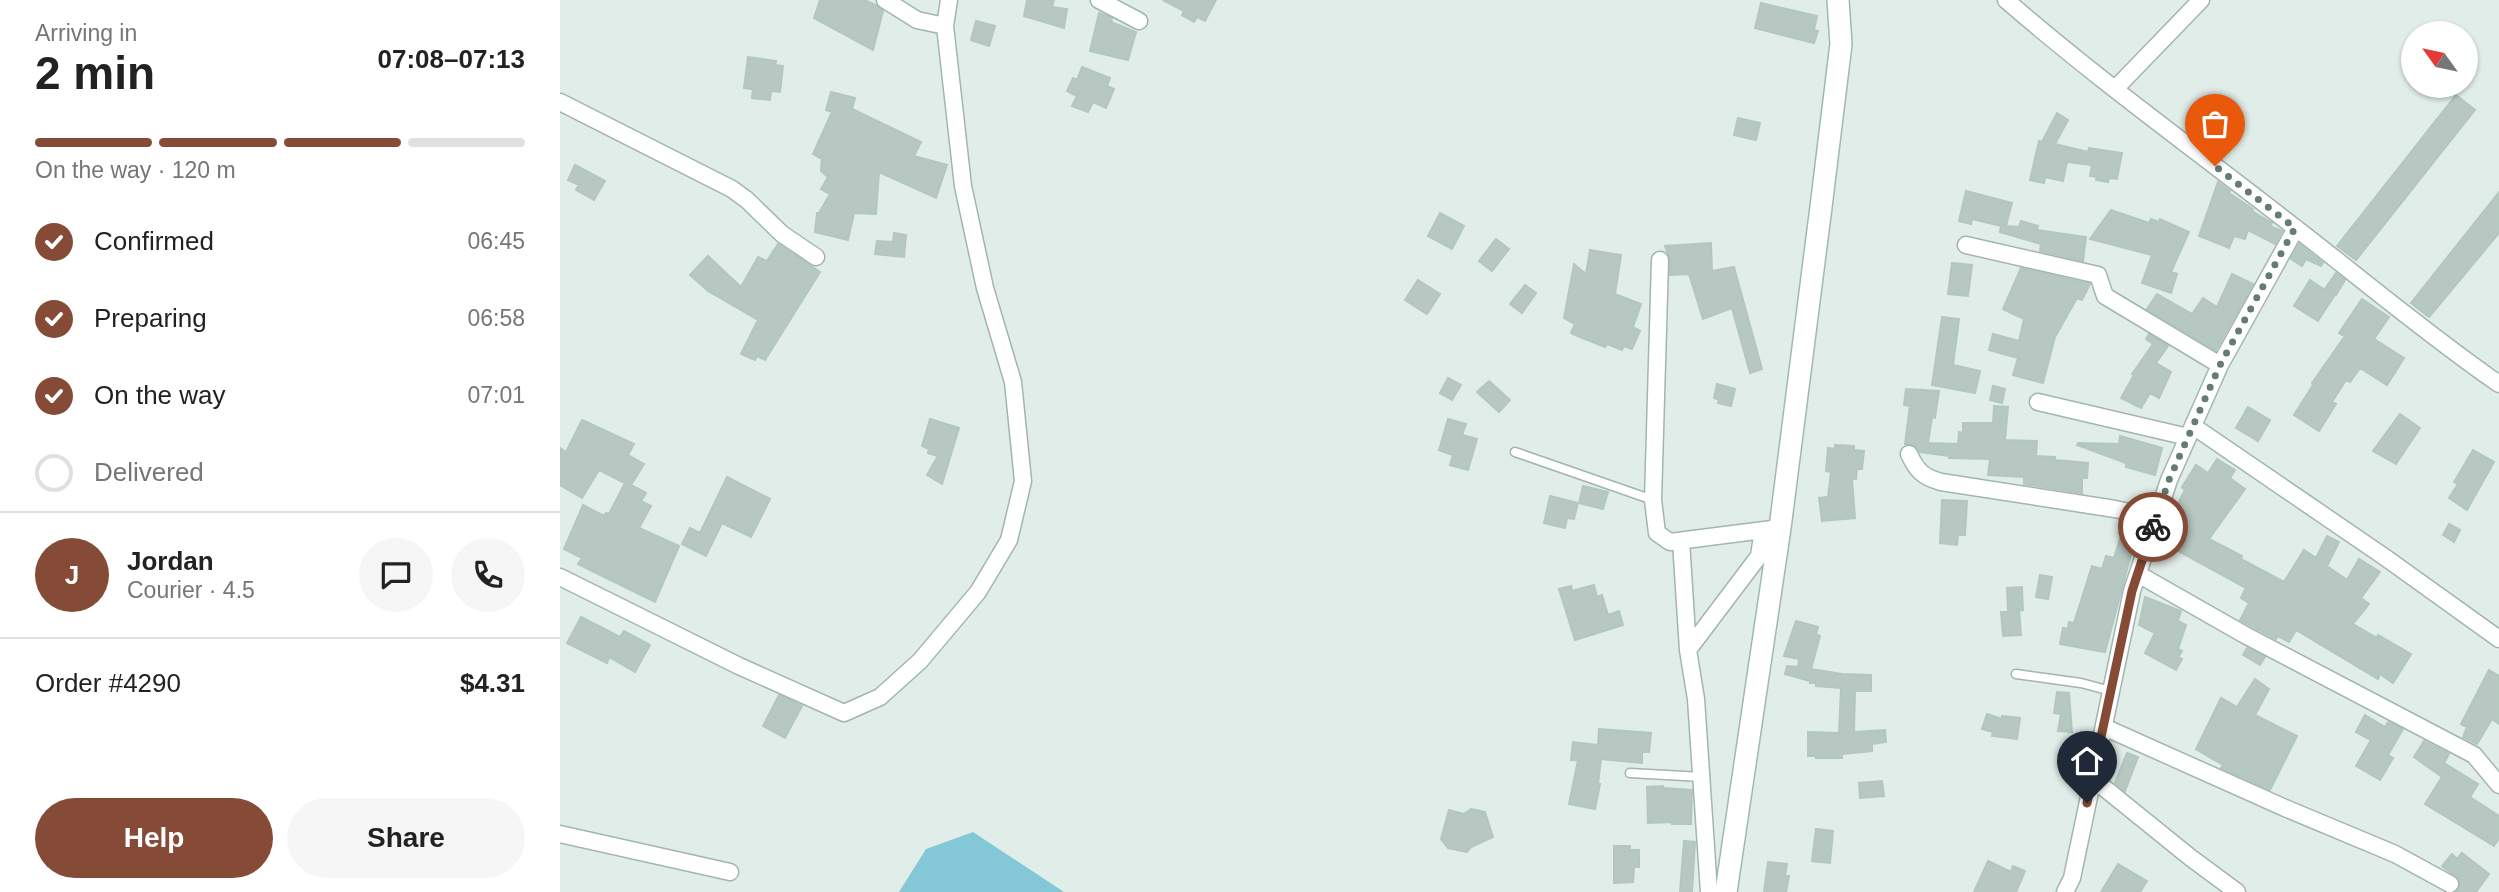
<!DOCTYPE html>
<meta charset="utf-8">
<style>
body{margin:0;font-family:Helvetica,sans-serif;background:#f6f6f6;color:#222;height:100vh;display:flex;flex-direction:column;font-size:26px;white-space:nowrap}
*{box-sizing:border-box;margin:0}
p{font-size:23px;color:#767676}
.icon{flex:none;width:38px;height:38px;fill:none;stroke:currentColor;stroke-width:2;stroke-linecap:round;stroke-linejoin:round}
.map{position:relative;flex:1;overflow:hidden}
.side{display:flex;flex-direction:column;background:#fff;width:560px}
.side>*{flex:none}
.needle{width:46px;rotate:303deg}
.controls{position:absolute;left:1841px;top:21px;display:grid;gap:14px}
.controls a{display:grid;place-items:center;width:77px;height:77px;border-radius:50%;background:#fff;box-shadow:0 2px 5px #0004;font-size:35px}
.pin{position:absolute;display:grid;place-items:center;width:60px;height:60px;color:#fff;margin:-72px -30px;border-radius:50% 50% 50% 0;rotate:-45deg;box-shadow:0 0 7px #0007}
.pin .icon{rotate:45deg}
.courier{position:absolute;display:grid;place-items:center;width:70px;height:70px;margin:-35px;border:5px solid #854b36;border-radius:50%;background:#fff;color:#222;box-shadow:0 2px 9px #0007}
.summary em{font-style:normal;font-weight:800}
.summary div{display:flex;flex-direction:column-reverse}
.summary{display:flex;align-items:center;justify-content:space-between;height:119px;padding:0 35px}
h1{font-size:46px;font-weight:800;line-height:52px}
.bar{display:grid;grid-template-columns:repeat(4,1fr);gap:10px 7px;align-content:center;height:84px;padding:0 35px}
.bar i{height:9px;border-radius:5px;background:#e0e0e0}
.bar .current{background:#854b36}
.bar p{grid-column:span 4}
.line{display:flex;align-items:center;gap:18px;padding:0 35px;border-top:2px solid #e0e0e0}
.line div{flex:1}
.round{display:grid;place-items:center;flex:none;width:74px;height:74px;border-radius:37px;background:#f6f6f6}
ol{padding:0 35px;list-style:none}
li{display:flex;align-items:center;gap:21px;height:77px}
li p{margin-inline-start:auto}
li .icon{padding:7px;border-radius:50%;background:#854b36;color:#fff;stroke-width:4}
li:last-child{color:#767676}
li i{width:38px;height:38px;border:4px solid #e0e0e0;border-radius:50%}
.cta{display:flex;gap:14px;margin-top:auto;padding:14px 35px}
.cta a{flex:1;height:80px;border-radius:42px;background:#854b36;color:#fff;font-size:28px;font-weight:800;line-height:80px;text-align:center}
.cta a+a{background:#f6f6f6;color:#222}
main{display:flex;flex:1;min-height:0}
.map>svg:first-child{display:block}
.water{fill:#84c8d7}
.building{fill:#b6c8c1;stroke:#b3c7bf;stroke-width:2}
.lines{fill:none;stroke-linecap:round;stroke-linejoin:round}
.lane-casing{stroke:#a3b5af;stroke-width:11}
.street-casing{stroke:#a3b5af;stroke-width:19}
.secondary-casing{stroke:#9ebab0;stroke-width:24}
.lane{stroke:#fff;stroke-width:8}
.street{stroke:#fff;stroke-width:16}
.secondary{stroke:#fff;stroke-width:21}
.done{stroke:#647c75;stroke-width:7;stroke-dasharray:0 12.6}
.route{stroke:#854b36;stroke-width:9}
</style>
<main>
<section class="side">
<div class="summary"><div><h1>2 min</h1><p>Arriving in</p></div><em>07:08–07:13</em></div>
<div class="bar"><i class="current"></i><i class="current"></i><i class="current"></i><i></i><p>On the way · 120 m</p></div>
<ol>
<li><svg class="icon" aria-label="check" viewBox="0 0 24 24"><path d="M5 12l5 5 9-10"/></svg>Confirmed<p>06:45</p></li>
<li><svg class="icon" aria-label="check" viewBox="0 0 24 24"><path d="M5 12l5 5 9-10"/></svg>Preparing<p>06:58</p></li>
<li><svg class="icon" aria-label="check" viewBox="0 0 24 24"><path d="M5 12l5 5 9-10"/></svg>On the way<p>07:01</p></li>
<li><i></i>Delivered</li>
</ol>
<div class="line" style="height:126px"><b class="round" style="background:#854b36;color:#fff">J</b><div><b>Jordan</b><p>Courier · 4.5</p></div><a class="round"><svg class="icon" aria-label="chat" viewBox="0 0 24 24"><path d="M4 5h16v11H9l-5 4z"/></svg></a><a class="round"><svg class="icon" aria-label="phone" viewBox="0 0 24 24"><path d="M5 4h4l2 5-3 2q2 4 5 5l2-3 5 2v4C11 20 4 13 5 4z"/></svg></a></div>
<div class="line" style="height:91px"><div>Order #4290</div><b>$4.31</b></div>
<div class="cta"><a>Help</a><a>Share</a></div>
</section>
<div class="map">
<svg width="1939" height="892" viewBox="0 0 1939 892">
<rect width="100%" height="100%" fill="#e1ede8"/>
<path class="water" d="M413 832 504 892H339L366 849Z"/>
<path class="building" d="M260 0H304L316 5 323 11 313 50 254 18Z
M467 0H494L492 7 507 9 504 28 464 16Z
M603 0H656L645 21 637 17 634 22 622 15 624 11Z
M1201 3 1257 16 1254 30 1258 31 1254 43 1195 28Z
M539 13 552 18 551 22 576 32 568 60 530 51Z
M416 21 435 26 429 46 411 40Z
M188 57 216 61 215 65 223 66 220 92 211 91 210 100 192 98 193 89 184 88Z
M522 67 550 78 547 86 554 89 546 108 533 102 528 112 512 106 517 96 507 91 513 78 517 80Z
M271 92 295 98 292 109 361 142 354 156 387 165 376 198 319 172 316 214 294 213 288 240 255 232 257 213H259L270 194 261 189 268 177 261 171 262 155 260 158 253 154 272 112 266 110Z
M1896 95 1915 110 1796 260 1777 246Z
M1497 113 1508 120 1495 144 1528 152 1529 148 1562 153 1557 179 1549 178 1548 182 1536 180 1537 177 1530 176 1532 165 1507 162 1503 181 1485 177 1484 183 1470 180 1479 141 1482 142Z
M1178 118 1200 123 1196 140 1174 135Z
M15 165 45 181 34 200 16 190 19 185 8 180Z
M1658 182 1670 191 1669 193 1693 209 1692 211 1712 223 1710 226 1722 231 1715 244 1688 230 1685 239 1674 236 1669 248 1639 236Z
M1406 191 1452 203 1446 226 1459 227 1461 221 1478 226 1477 230 1526 237 1523 261 1480 251 1481 244 1440 232 1441 226 1412 219 1411 224 1399 221Z
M1939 192V233L1869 317 1851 303Z
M1551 210 1589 223 1591 219 1599 222 1600 219 1629 232 1611 272 1617 274 1611 293 1582 283 1592 255 1530 239Z
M880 213 904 226 892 249 868 236Z
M334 233 346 235 344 257 315 254 317 241 333 242Z
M936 239 949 249 932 271 919 261Z
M1151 243 1152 271 1174 267 1202 369 1190 373 1172 308 1143 319 1129 274 1110 275V260L1105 246Z
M218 244 260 272 205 360 197 356 195 360 181 354 198 320 148 291 130 275 148 256 181 287 198 257 207 261Z
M1739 244 1763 263 1761 266 1746 259 1742 266 1731 259Z
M1030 250 1061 255 1055 294 1081 304 1073 327 1080 331 1072 349 1064 346 1062 350 1047 344 1045 347 1020 337 1011 333 1015 324 1004 318 1014 264 1026 274Z
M1392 263 1412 265 1408 296 1388 294Z
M1461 268 1530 284 1522 300 1517 298 1495 337 1483 383 1453 375 1458 358 1429 350 1433 334 1459 341 1464 319 1443 309Z
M1776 273 1785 280 1776 295 1765 289Z
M1672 274 1693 284 1656 350 1587 309 1597 294 1632 314 1643 298 1657 307Z
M858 280 880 294 867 314 845 300Z
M1750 280 1774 296 1758 321 1734 306Z
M965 285 976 293 962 313 950 304Z
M1802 299 1829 317 1814 339 1844 358 1827 385 1800 368 1790 382 1786 380 1772 402 1776 404 1759 431 1734 415 1753 385 1752 383 1785 336 1779 333Z
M1382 317 1399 319 1393 365 1420 371 1415 393 1372 385Z
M1589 334 1608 346 1596 363 1611 372 1599 398 1590 393 1581 408 1561 398 1574 375 1572 374 1593 344 1586 339Z
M888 378 901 385 892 400 880 393Z
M929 381 950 400 939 412 917 392Z
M1157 384 1175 389 1171 406 1158 403 1159 400 1154 398Z
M1433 386 1445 389 1442 403 1430 400Z
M1346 389 1379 391 1375 418 1372 417 1368 443 1398 444 1399 432 1403 433V423H1433L1434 406 1448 407 1445 440 1477 441 1476 456 1495 457V460L1528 463 1527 478H1522V493L1464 484V477L1428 475 1430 459 1389 458V456L1360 452 1354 445 1345 444 1350 406 1344 405Z
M1688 407 1710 420 1698 441 1676 428Z
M1840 414 1860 428 1836 464 1813 451Z
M370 419 399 428 382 484 367 475 378 456 368 453 369 449 362 446Z
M888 419 906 424 902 435 917 439 908 470 890 465 893 455 879 450Z
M22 420 74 444 68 455 84 464 71 485 86 493 81 501 91 506 79 528 119 546 95 602 18 564 22 558 4 549 23 505 44 516 46 513 49 514 65 483 39 470 22 498 0 485V448L6 452Z
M1560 436 1602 448 1595 475 1566 467V463L1517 445 1518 443 1559 444Z
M1275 445 1294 446V450L1304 451 1302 469H1297L1296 479H1292L1295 518 1262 521 1259 498 1268 497 1271 472 1266 471 1268 448 1275 449Z
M1913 450 1934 462 1907 510 1889 498 1898 484 1894 482Z
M1657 459 1675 470 1670 478 1685 489 1649 539 1682 556 1681 559 1724 582 1744 550 1756 558 1767 536 1779 542 1767 566 1787 580 1799 559 1820 572 1801 598 1809 604 1793 624 1817 638 1818 635 1851 654 1833 683 1820 674 1818 679 1736 630 1729 642 1718 636 1716 639 1680 620 1689 603 1681 598 1686 588 1602 542 1615 520 1611 517 1625 490 1622 487 1636 465 1648 473Z
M167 477 210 499 191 537 162 523 146 556 122 544 130 528 140 533Z
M1023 486 1048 492 1043 509 1019 503Z
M990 496 1018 503 1014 519 1007 518 1005 528 984 523Z
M1382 500 1407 501 1405 535H1398L1397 545 1380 543Z
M1889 524 1900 530 1894 542 1883 535Z
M1562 532 1576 536 1545 652 1500 644 1503 628 1508 629 1509 622 1514 623 1532 566 1542 569 1546 556 1554 558Z
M1480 575 1492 577 1488 599 1476 597Z
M1034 585 1037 597 1042 595 1048 615 1059 611 1063 625 1015 640 999 589 1011 586 1012 591Z
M1462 587 1463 610 1448 611 1447 588Z
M1585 597 1621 611 1618 621 1626 625 1618 649 1622 651 1618 657 1622 659 1616 670 1585 653 1595 633 1579 625Z
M1459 610 1461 635 1443 636 1441 612Z
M21 617 60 637 64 631 90 645 75 672 49 657 47 663 7 643Z
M1236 621 1258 627 1256 634 1260 636 1251 669 1282 674 1311 675V691H1295L1294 732 1325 730 1326 742 1312 744V751L1282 754V758H1256V756H1248V732L1279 733 1281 688 1256 686V683H1250V681L1225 674 1227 666 1238 667 1239 659 1224 656Z
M1687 648 1705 657 1700 665 1683 655Z
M1929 670 1939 676V724L1932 719 1917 744 1903 737 1907 727 1901 724Z
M1695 679 1709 689 1695 715 1737 736 1710 790 1661 768 1663 765 1636 749 1661 698 1677 707Z
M1497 692 1509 693 1512 732 1498 731 1501 714 1494 713Z
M219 695 242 706 225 738 203 726Z
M1427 714 1442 719V716L1460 718 1457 739 1432 736 1433 732 1422 729Z
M1805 715 1825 727 1828 722 1843 729 1828 755 1833 758 1820 780 1796 766 1811 740 1796 732Z
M1039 729 1091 733 1089 752H1082V763L1041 759 1038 784H1040L1035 809 1009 804 1018 760H1011L1013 742 1038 745Z
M1864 741 1889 754 1884 763 1918 784 1910 797 1939 816V838L1934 846 1865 804 1882 777 1854 757Z
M1567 753 1578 757 1565 791 1555 783Z
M1322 781 1324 796 1300 798 1299 783Z
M1103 786V788L1132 790 1131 824H1112V822L1088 823 1087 787Z
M911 809 925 812 933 837 911 847 907 852 888 848 881 839 889 810 904 814Z
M1256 829 1273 831 1270 863 1252 861Z
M1124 841 1135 842 1132 892H1120Z
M1054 846H1070V850H1079V867H1074L1073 882 1054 883Z
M1902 853 1929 874 1916 892H1897L1900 884 1899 879 1882 866 1892 854 1897 859Z
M1428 861 1451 872 1453 866 1465 871 1456 892H1414Z
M1208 862 1227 864 1225 876H1229L1226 892H1204Z
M1558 864 1587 881 1580 892H1541Z"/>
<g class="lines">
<g class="lane-casing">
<path id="lane" d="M955 452 1093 500
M1456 674 1521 683 1551 691
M1070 773 1142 777"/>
</g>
<g class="street-casing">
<path id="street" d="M325 0 357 20 385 26
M539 0 579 21
M1446 0C1538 80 1637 151 1733 226 1802 279 1868 335 1939 384
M1555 89 1641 0
M0 102 172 189 187 200 222 234 256 257
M1406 245 1538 275 1545 296 1660 365
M1100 260 1093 500 1097 533 1110 542 1220 528
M1478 402 1628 437
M1633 426 1826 558 1939 639
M1349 454C1357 471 1363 477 1381 482L1555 509 1596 518
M1121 541 1128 650 1136 699 1149 892
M1578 574 1685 635 1914 755 1939 785
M0 577 179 666 284 713 320 697 360 661 418 592 449 540 463 481 453 382 425 288 403 186 385 26 389 0
M1128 650 1199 556 1203 530
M1544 727 1725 808 1835 854 1890 884
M1532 778 1631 858 1677 892
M0 834 170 872
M1505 892 1512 878 1572 591 1609 480 1660 365 1736 228"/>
</g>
<g class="secondary-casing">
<path id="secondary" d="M1166 892 1220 528 1261 207 1281 44 1278 0"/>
</g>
<use href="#lane" class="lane"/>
<use href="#street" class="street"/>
<use href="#secondary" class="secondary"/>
</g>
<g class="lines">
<path class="done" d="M1593 527 1609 480 1660 365 1735 228 1655 166"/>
<path class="route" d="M1527 803 1572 591 1593 527"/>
</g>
</svg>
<div class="controls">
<a><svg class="needle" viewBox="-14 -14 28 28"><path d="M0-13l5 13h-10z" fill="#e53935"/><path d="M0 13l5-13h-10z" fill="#767676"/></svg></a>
</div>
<div class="pin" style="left:1655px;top:166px;background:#ea580c"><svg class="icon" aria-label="bag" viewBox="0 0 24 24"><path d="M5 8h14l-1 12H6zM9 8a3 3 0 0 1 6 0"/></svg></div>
<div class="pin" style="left:1527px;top:803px;background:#1f2937"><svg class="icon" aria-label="home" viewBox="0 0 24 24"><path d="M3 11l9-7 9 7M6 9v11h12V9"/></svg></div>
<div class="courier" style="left:1593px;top:527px"><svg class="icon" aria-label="bike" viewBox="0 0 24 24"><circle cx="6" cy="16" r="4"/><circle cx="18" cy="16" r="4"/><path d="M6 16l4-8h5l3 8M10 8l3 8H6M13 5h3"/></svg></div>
</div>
</main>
